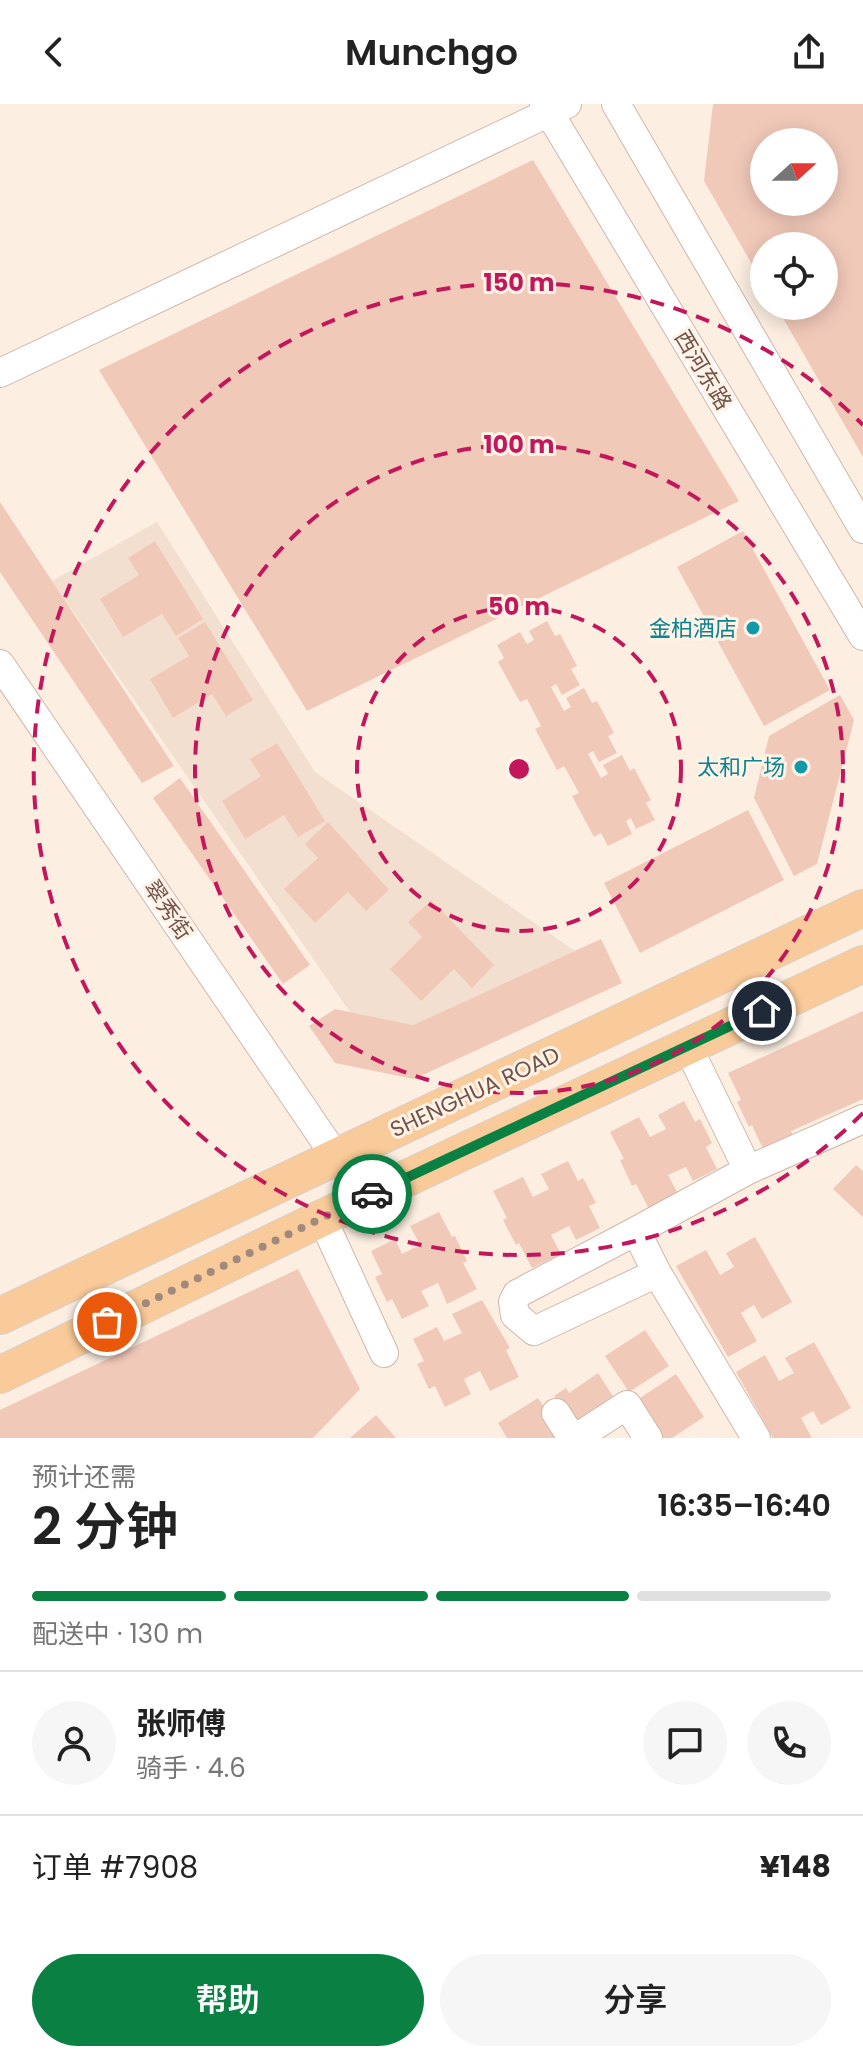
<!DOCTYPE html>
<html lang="zh">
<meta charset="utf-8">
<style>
body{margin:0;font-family:Poppins,"Noto Sans SC",sans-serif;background:#f6f6f6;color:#222;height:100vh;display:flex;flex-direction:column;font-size:30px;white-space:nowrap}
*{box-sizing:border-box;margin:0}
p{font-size:26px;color:#767676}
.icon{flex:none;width:44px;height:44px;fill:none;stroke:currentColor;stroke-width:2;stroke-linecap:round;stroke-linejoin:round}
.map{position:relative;height:1334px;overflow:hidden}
.details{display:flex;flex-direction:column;background:#fff;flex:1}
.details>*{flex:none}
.needle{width:52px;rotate:69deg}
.buttons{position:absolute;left:750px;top:24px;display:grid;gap:16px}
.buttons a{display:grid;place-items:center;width:88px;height:88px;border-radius:50%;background:#fff;box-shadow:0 4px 20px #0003;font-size:40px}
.pin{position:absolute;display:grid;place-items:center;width:68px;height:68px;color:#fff;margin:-34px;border:4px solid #fff;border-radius:50%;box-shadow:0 2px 8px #0007}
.courier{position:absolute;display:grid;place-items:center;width:80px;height:80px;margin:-40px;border:6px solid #0b8043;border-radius:50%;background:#fff;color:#222;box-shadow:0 2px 10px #0007}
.summary em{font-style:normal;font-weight:600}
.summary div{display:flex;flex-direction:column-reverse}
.summary{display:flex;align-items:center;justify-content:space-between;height:136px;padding:0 32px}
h1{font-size:52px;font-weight:600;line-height:60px}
.bar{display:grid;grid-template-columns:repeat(4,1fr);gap:12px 8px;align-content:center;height:96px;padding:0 32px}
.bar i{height:10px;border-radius:6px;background:#e0e0e0}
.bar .active{background:#0b8043}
.bar p{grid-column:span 4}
.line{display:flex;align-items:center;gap:20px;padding:0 32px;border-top:2px solid #e0e0e0}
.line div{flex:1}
.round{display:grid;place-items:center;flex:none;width:84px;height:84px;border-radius:42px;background:#f6f6f6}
.cta{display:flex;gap:16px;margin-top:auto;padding:16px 32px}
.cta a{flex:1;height:92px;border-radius:48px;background:#0b8043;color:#fff;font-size:32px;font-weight:600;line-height:92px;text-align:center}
.cta a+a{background:#f6f6f6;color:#222}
header{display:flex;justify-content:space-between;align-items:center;height:104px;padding:0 32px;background:#fff;font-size:36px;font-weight:600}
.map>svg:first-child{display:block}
.residential{fill:#f3dfd0}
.building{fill:#f1c9b9;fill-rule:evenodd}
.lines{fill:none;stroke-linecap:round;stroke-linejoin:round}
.minor-casing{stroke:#cfb7ab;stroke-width:30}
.major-casing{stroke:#d8cfcc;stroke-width:38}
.minor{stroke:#fff;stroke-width:28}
.major{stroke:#facb9a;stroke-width:36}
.done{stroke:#a2897e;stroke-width:8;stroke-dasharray:0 14.4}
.route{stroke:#0b8043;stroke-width:10}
.ring{fill:none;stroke:#c2185b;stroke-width:4;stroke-dasharray:14 10}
.culture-dot{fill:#0f9aa8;stroke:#fff3e7;stroke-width:3}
.labels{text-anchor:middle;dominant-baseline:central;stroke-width:6;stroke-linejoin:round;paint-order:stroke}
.street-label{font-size:22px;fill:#725249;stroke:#fff3e7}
.culture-label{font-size:22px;fill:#0d838f;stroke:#fff3e7;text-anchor:end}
.centre{fill:#c2185b;stroke:#fff3e7;stroke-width:4}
.ring-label{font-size:24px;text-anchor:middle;font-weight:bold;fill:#c2185b;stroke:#fff3e7;stroke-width:6;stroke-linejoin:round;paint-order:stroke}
</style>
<header><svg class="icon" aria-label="back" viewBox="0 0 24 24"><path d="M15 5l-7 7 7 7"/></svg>Munchgo<svg class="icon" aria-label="share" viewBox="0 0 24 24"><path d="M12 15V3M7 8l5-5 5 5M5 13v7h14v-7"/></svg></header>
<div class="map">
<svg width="863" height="1334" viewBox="0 0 863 1334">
<rect width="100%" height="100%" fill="#fceee1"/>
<path class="residential" d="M157 418 315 668 575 847 413 921 350 908 52 477Z"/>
<path class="building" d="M713 0H863V353L776 202H824V142H764V181L704 77ZM764 38H824V98H764Z
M533 56 739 397 307 607 99 266Z
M0 398 174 662 142 679 0 468Z
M743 427 830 586 764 622 677 463Z
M155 437 203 515 176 532 162 510 123 533 100 495 139 471 128 454Z
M547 517 555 532 560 530 577 562 571 565 580 581 562 591 556 580 551 583 564 607 571 603 566 594 584 584 592 599 597 597 614 629 608 632 617 649 599 658 593 647 588 650 601 674 608 670 603 661 622 651 630 667 634 664 651 696 646 699 655 716 636 725 631 714 626 717 632 730 608 742 601 729 594 733 572 692 579 689 564 662 557 666 535 625 541 622 527 595 520 598 498 558 504 554 497 541 520 528 527 540 534 536 529 527Z
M205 518 253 596 226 612 212 590 173 614 150 575 189 552 178 534Z
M840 591 854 616 817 760 794 772 754 694 769 632Z
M277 639 325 717 298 733 284 711 245 735 222 697 261 672 250 655Z
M180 674 310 861 283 880 153 694Z
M748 706 784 776 640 849 604 779Z
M328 718 389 786 366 807 348 788 315 819 284 785 318 754 305 740Z
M431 796 494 861 472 884 454 865 421 897 390 865 422 833 408 818Z
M601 835 622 879 414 975 335 959 309 922 335 905 413 921Z
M863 907V995L791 1027 794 1033 764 1047 752 1021 749 1023 737 998 741 996 728 969Z
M684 997 695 1018 700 1015 712 1039 706 1043 717 1065 693 1077 686 1063 668 1071 678 1090 649 1105 636 1080 632 1082 620 1056 624 1055 610 1028 639 1013 650 1033 666 1025 658 1011Z
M568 1057 578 1077 583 1074 596 1099 589 1102 600 1124 576 1136 569 1122 551 1131 561 1150 532 1164 519 1139 516 1141 503 1116 507 1114 493 1087 523 1073 533 1093 549 1085 541 1070Z
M856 1061 863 1067V1113L833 1085Z
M439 1108 452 1133 455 1132 467 1157 463 1159 477 1185 447 1200 438 1179 421 1187 429 1202 402 1215 392 1195 387 1198 375 1173 382 1170 371 1147 395 1135 402 1150 420 1141 410 1122Z
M755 1133 792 1198 762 1215 754 1201 741 1209 757 1237 728 1253 676 1162 706 1146 720 1171 734 1163 726 1149Z
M298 1165 360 1285 313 1334H0V1306Z
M482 1196 510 1244 506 1246 519 1273 490 1287 480 1267 464 1275 471 1290 445 1303 435 1282 429 1285 417 1260 424 1257 413 1235 437 1223 444 1237 462 1229 452 1210Z
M645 1226 669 1262 629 1288 605 1252Z
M814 1238 851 1304 821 1321 813 1307 801 1314 812 1334H773L736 1268 765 1251 779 1277 794 1269 785 1254Z
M598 1269 616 1297 575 1324 554 1292 566 1284 569 1289Z
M676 1270 704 1313 672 1334H661L637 1296Z
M538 1294 564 1334H507L498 1319Z
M376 1311 396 1334H350Z"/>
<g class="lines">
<g class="minor-casing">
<path id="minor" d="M544 0 863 532
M616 0 863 425
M0 269 567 0
M0 560 336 1053
M687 941 748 1066
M322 1114 384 1249
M636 1127 517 1190 513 1198 515 1211 534 1227 657 1169
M556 1309 572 1334
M576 1334 627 1301 648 1334
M756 1334 657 1169 636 1127 748 1066 863 1015"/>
</g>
<g class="major-casing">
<path id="major" d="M0 1212 863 804
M0 1271 322 1114 863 860"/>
</g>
<use href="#minor" class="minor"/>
<use href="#major" class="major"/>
</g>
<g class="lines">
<path class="done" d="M107 1218 372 1090"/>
<path class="route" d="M372 1090 762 907"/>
</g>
<g class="ring">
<circle cx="519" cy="665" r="162"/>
<circle cx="519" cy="665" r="324"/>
<path d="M863 1009A486 486 0 1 1 863 321"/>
</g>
<g class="culture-dot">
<circle cx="753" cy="524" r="8"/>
<circle cx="801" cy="663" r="8"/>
</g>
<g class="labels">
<g class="street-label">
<text transform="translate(703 266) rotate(59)">西河东路</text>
<text transform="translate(168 806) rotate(56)">翠秀街</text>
<text transform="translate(475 988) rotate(-25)">SHENGHUA ROAD</text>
</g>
<g class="culture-label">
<text x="737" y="524">金柏酒店</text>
<text x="785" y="663">太和广场</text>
</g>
</g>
<circle cx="519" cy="665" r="12" class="centre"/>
<g class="ring-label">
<text x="519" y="187">150 m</text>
<text x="519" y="349">100 m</text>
<text x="519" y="511">50 m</text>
</g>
</svg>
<div class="buttons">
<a><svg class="needle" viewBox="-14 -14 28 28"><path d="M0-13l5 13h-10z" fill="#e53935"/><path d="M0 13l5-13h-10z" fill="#767676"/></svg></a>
<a><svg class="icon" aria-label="locate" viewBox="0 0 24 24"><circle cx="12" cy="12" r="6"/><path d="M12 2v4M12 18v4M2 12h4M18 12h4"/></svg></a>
</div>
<div class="pin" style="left:107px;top:1218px;background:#ea580c"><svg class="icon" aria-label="bag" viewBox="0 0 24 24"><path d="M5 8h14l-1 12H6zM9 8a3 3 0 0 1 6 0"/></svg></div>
<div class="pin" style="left:762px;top:907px;background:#1f2937"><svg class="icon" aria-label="home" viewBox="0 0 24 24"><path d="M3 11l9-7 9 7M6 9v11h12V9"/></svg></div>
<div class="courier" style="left:372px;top:1090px"><svg class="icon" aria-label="car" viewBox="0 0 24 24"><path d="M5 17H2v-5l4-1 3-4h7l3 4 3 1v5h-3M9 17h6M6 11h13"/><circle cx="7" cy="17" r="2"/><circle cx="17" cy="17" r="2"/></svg></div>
</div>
<section class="details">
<div class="summary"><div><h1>2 分钟</h1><p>预计还需</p></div><em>16:35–16:40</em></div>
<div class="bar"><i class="active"></i><i class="active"></i><i class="active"></i><i></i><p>配送中 · 130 m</p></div>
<div class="line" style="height:144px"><a class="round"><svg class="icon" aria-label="person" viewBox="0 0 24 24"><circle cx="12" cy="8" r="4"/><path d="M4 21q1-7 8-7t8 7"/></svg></a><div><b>张师傅</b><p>骑手 · 4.6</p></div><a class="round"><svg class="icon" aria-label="chat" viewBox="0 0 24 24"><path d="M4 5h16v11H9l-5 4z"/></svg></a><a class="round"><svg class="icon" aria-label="phone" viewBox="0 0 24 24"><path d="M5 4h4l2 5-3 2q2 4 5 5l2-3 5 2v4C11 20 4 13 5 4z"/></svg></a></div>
<div class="line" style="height:104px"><div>订单 #7908</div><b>¥148</b></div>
<div class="cta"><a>帮助</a><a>分享</a></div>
</section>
